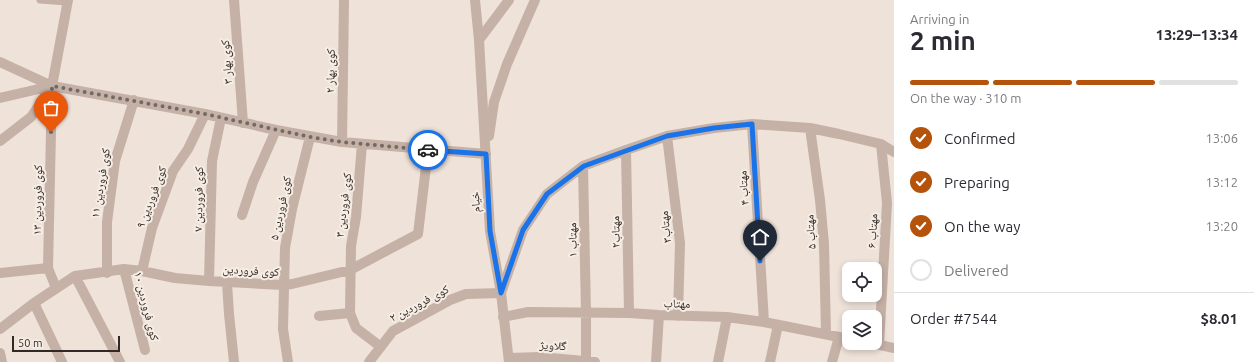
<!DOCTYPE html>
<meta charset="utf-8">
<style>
body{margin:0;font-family:Ubuntu,"Noto Naskh Arabic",sans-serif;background:#f7f7f7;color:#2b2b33;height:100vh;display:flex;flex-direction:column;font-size:15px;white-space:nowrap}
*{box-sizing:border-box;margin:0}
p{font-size:13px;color:#7c7c81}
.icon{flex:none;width:22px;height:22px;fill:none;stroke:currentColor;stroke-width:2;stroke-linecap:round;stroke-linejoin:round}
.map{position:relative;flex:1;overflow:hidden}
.drawer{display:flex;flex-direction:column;background:#fff;width:360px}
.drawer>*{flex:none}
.controls{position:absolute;left:842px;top:262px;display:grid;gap:8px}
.controls a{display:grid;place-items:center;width:40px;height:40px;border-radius:8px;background:#fff;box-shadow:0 2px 6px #0003;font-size:20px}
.scale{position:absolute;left:12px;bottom:10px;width:108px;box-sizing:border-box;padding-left:4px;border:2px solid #322926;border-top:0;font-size:11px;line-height:14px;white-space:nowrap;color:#322926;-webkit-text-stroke:3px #f6ede4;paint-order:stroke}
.pin{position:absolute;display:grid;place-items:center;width:34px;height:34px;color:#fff;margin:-41px -17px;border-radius:50% 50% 50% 0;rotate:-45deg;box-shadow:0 0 4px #0007}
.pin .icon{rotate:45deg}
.courier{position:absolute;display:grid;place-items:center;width:40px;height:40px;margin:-20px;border:3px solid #1a73e8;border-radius:50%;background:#fff;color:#222;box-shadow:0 1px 5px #0007}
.headline em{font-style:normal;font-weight:700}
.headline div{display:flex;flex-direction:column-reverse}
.headline{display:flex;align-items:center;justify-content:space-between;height:68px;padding:0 16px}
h1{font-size:26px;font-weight:700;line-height:30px}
.bar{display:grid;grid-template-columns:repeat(4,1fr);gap:6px 4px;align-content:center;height:48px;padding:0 16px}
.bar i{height:5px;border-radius:3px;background:#e1e1e2}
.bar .selected{background:#b45309}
.bar p{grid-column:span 4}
.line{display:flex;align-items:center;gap:10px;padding:0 16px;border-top:1px solid #e1e1e2}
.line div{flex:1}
ol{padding:0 16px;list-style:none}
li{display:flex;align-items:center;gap:12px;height:44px}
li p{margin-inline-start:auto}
li .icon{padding:4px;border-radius:50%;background:#b45309;color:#fff;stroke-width:4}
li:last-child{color:#7c7c81}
li i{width:22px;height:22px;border:2px solid #e1e1e2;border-radius:50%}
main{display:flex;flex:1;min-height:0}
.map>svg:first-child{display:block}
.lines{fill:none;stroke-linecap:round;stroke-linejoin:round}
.service{stroke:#c5b1a6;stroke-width:7}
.minor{stroke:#c5b1a6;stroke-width:10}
.tertiary{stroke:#c5b1a6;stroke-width:10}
.done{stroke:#746a65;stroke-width:4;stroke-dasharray:0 7.2}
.route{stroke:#1a73e8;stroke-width:5}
.labels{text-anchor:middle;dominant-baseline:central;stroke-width:4;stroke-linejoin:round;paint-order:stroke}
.street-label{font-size:12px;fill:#322926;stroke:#f6ede4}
</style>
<main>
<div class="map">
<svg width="894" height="362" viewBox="0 0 894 362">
<rect width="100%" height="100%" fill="#eee2d9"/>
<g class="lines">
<path class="service" d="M40 0 67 2"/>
<path class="minor" d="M234 0 243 123
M0 62 52 86
M0 98 52 86 205 114 276 130 342 142 486 154
M752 124 764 322
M810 128 820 200 824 244 826 334
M667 136 680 243 678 316
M0 141 31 117 52 86
M342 142 344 0
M362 144 356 217 351 246 350 313 356 328 381 347
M626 150 629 313
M583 166 586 313V362
M242 215 253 182 276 130
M124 269 145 350
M142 271 152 228 173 171 188 149 205 114
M0 273 48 268
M107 273V222L115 161 134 100
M75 276 120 362
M209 281 212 161 221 118
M227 283 229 314 234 362
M56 288 48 268 52 86 68 0
M34 303 62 362
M319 316 350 313
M503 317 528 312 629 313 659 315 727 317 764 322 849 339
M0 329 34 303 75 276 124 269 142 271 175 278 209 281 283 285 292 284 350 270 418 234 428 150
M871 343 894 348
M879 345 887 203 881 144
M0 353 2 362
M509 358 540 357 595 362
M288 362 283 329 285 248 292 209 310 137
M369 362 393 331 450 300 466 294 501 293 523 230 547 194 583 166 626 150 667 136 714 128 752 124 810 128 839 134 881 144 894 152
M656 362 659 315
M718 362 727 317
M770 362 778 325
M832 362 839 337"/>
<path class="tertiary" d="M475 0 479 40 490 231 501 293 509 362
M479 40 509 0
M489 136 494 102 507 64 535 0"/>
</g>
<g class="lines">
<path class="done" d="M51 132 52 86 205 114 310 137 342 142 428 150"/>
<path class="route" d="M428 150 486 154 490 231 501 293 523 230 547 194 584 166 667 136 714 128 752 124 760 261"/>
</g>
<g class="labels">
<g class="street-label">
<text transform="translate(226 62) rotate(-94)">کوی بهار ۳</text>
<text transform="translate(330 71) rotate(-89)">کوی بهار ۲</text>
<text transform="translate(100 183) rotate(-81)">کوی فروردین ۱۱</text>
<text transform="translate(743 188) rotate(-94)">مهتاب ۴</text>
<text transform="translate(151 197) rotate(-69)">کوی فروردین ۹</text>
<text transform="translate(198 199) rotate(-89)">کوی فروردین ۷</text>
<text transform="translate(37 200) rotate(-89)">کوی فروردین ۱۳</text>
<text transform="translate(475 202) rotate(-93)">خیام</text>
<text transform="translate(343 205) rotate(-83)">کوی فروردین ۳</text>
<text transform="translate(280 208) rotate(-78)">کوی فروردین ۵</text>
<text transform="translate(665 227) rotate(-96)">مهتاب۳</text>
<text transform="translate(872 231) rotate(-87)">مهتاب ۶</text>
<text transform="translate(615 232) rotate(-91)">مهتاب۲</text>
<text transform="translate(810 232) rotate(-94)">مهتاب ۵</text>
<text transform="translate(572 240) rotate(-91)">مهتاب ۱</text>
<text transform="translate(251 270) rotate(3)">کوی فروردین</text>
<text transform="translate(419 303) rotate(-28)">کوی فروردین ۲</text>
<text transform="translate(677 303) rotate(1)">مهتاب</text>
<text transform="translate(147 306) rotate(76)">کوی فروردین ۱۰</text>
<text transform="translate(553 345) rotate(4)">گلاویژ</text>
</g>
</g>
</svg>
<div class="controls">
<a><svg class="icon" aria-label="locate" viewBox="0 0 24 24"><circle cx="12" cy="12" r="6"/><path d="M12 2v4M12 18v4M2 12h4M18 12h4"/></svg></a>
<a><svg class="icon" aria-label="layers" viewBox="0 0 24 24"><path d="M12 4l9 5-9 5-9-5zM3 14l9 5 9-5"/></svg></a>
</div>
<div class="scale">50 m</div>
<div class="pin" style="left:51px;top:132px;background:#ea580c"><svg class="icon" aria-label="bag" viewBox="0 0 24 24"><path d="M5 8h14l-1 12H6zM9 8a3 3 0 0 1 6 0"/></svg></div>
<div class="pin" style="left:760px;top:261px;background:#1f2937"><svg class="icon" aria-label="home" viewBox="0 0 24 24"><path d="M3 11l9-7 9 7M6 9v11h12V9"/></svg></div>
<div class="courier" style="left:428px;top:150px"><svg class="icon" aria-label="car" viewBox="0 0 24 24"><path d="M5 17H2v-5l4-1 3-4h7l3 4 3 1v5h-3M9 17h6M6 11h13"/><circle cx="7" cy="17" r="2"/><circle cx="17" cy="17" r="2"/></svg></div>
</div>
<section class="drawer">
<div class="headline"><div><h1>2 min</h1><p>Arriving in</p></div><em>13:29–13:34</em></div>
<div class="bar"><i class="selected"></i><i class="selected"></i><i class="selected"></i><i></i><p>On the way · 310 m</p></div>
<ol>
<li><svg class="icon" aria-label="check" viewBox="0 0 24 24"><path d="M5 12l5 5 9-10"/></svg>Confirmed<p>13:06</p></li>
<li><svg class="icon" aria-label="check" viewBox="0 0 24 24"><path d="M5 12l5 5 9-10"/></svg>Preparing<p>13:12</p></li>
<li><svg class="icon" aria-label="check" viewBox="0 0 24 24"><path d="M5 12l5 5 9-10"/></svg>On the way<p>13:20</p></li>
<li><i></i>Delivered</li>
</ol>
<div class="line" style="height:52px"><div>Order #7544</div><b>$8.01</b></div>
</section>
</main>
